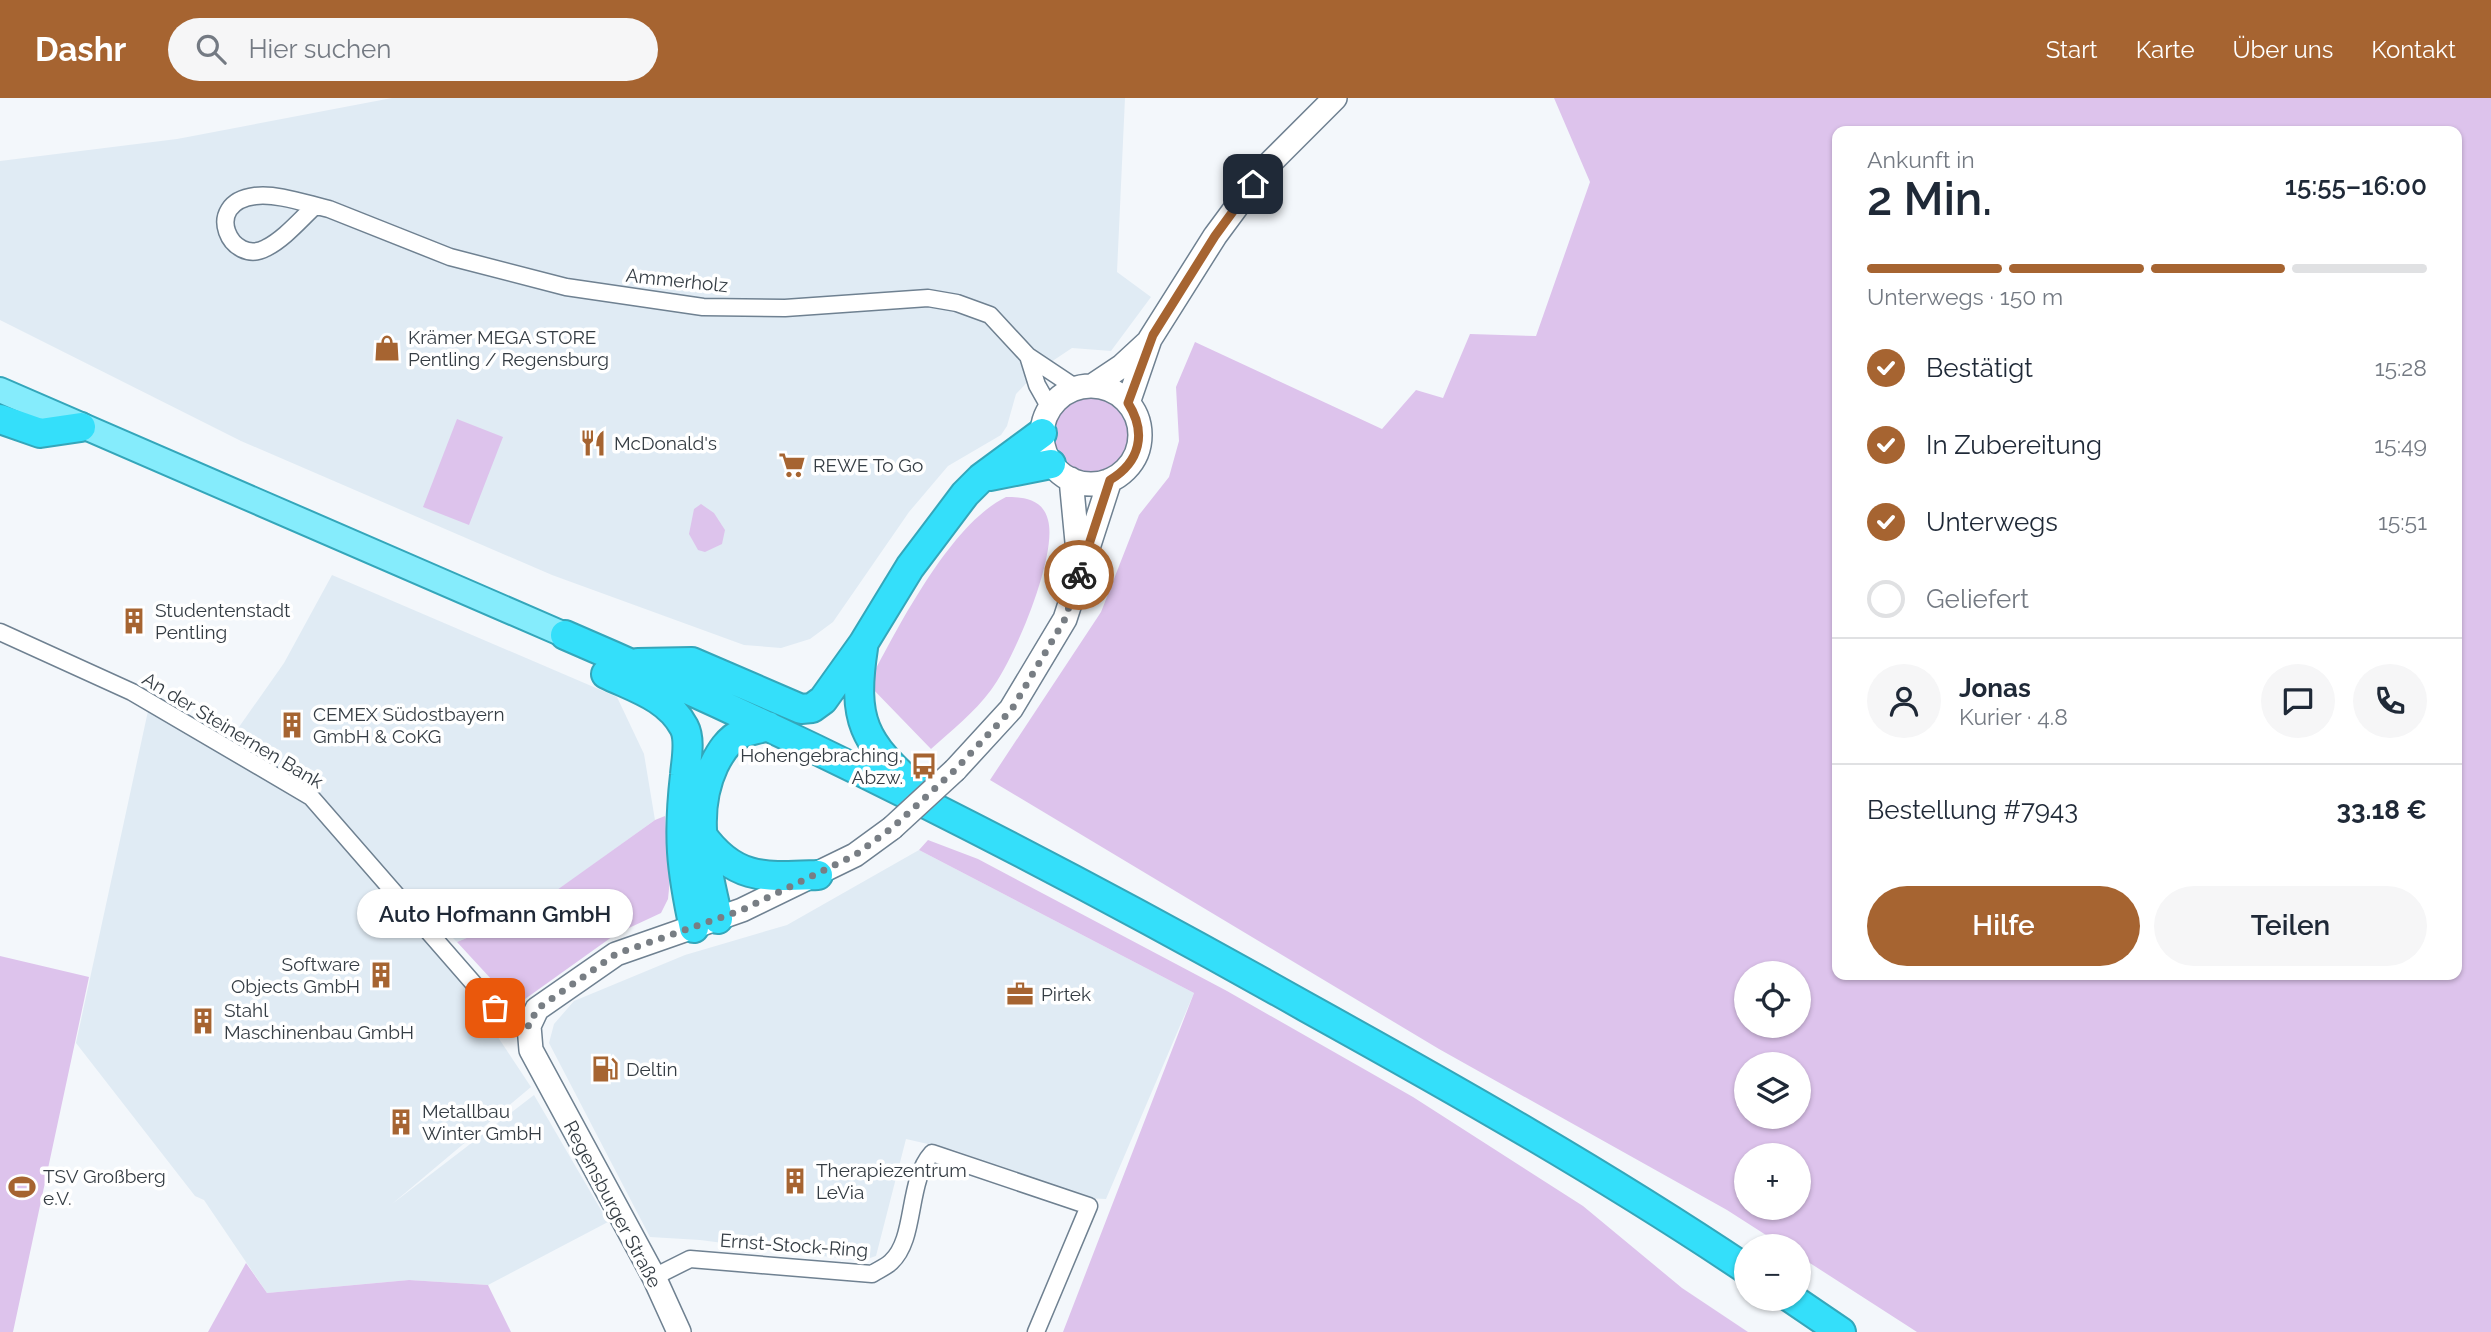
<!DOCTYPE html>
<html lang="de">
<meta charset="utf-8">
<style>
body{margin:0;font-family:Raleway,sans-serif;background:#f6f6f7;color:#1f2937;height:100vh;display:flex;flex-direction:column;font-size:26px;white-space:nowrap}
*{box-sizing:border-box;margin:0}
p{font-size:23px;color:#747a83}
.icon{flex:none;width:38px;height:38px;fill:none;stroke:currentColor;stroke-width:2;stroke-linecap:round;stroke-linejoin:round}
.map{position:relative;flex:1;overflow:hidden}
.panel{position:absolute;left:1832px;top:28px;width:630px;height:854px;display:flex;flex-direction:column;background:#fff;border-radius:14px;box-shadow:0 2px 5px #0004}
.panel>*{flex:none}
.controls{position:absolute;left:1734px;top:863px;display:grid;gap:14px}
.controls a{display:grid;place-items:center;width:77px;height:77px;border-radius:50%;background:#fff;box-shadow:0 2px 5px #0004;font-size:35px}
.pin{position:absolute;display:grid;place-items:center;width:60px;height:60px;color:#fff;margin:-30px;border-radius:14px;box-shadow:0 4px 10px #0006}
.courier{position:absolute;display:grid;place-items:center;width:70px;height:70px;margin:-35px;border:5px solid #a66431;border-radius:50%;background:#fff;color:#222;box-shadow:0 2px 9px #0007}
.bubble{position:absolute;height:49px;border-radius:24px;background:#fff;box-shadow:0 2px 5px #0004;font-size:23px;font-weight:600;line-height:49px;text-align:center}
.headline em{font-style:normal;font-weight:600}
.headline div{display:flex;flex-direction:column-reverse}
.headline{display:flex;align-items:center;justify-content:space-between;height:119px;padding:0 35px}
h1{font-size:46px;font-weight:600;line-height:52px}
.bar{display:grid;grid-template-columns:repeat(4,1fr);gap:10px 7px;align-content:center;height:84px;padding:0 35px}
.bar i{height:9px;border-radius:5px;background:#e0e1e3}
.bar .current{background:#a66431}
.bar p{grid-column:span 4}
.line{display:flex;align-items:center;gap:18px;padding:0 35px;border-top:2px solid #e0e1e3}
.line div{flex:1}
.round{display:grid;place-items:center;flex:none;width:74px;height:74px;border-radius:37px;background:#f6f6f7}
ol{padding:0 35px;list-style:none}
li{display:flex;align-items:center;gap:21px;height:77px}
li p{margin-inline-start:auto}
li .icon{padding:7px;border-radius:50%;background:#a66431;color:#fff;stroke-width:4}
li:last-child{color:#747a83}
li i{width:38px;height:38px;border:4px solid #e0e1e3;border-radius:50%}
.action{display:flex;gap:14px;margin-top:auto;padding:14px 35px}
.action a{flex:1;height:80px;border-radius:42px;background:#a66431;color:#fff;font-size:28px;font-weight:600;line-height:80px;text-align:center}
.action a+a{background:#f6f6f7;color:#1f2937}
header{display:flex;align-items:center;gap:42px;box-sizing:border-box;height:98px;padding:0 35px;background:#a66431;color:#fff}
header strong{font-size:33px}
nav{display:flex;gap:38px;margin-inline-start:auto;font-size:24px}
.search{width:490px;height:63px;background:#f6f6f7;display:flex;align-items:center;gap:18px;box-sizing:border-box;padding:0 24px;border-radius:38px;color:#747a83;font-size:26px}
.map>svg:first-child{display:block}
.built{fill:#e0ebf4}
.green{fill:#ddc3ec;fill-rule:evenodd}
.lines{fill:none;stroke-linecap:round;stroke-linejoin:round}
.street-casing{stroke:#6f8191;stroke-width:19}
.secondary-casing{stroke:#6f8191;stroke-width:26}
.primary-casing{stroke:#34a6ba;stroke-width:28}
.highway-casing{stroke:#34a6ba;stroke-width:32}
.street{stroke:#fff;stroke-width:16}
.secondary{stroke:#fff;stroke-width:23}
.primary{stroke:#85ecfc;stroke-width:24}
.highway{stroke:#34dffa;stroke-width:28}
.secondary-bridge-casing{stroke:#6f8191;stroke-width:26;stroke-linecap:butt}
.secondary-bridge{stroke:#fff;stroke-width:23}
.done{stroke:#787e84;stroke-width:7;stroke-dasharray:0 12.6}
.route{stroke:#a66431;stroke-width:9}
.labels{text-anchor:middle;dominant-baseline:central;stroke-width:7;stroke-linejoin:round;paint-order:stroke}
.street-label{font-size:19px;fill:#353d44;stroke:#fff}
.poi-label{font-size:19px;fill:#353d44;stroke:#fff;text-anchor:start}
</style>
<header>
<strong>Dashr</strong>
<div class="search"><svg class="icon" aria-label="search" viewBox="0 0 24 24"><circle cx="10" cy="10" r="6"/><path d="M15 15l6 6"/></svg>Hier suchen</div>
<nav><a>Start</a><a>Karte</a><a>Über uns</a><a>Kontakt</a></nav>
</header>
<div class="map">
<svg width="2491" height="1234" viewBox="0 0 2491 1234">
<rect width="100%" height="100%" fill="#f3f7fb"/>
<path class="built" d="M392 0H1125L1117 174 1151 199 1111 253 1072 250 1039 272 1016 296 1007 328 1001 337 948 368 909 414 833 524 810 541 781 550 744 547 552 477 241 343 0 222V63L177 41Z
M332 477 617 599 644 656 655 722 526 815 457 844 311 699 225 649 284 565Z
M148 613 311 705 464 888 531 989 392 1106 534 997 608 1124 488 1187 409 1182 267 1195 204 1102 195 1098 76 945Z
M919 752 1194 895 1106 1101 1085 1100 954 1052 906 1041 876 1158 861 1163 700 1142 650 1139 549 945 554 926 574 903 685 857 787 827Z"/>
<path class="green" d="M1554 0H2491V1234H1917L1799 1158V1148H1783L1727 1112 1439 951 990 682 1101 514 1139 417 1169 379 1179 343 1176 289 1195 244 1382 331 1416 292 1443 300 1470 236 1536 238 1590 84ZM1838 33H2457V877H1838ZM1746 875H1799V928H1746ZM1746 966H1799V1018H1746ZM1746 1057H1799V1110H1746Z
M1052 336a38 38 0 1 1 76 0a38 38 0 1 1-76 0Z
M457 321 503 339 469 427 423 409Z
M1006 399C1023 399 1043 401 1048 422 1058 457 1014 562 991 592 975 614 951 633 931 651L868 586C897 531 950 426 1006 399Z
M701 406 714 415 725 432 722 446 705 454 698 452 689 436 694 411Z
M665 718 670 781 668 801 661 815 616 836 518 906 504 895 457 844 522 817 655 722Z
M928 742 978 761 1227 893 1413 999 1583 1108 1682 1190 1748 1234H1063L1194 895 919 752Z
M0 858 89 879 13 1234H0Z
M246 1165 267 1195 409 1182 488 1187 511 1234H208Z"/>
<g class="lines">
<g class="street-casing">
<path id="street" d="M315 108C300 122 284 141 266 150 231 169 201 105 255 98 277 95 307 106 329 111L450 159 566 189 703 209 785 210 928 200 957 205 990 217 1028 258 1076 290
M1028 258 1037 287 1050 310
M0 534 132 594 311 699 495 910 529 928
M654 1179 690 1161 872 1176C878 1172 886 1169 891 1164 917 1140 906 1084 932 1055L1089 1108 1036 1234"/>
</g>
<g class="secondary-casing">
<path id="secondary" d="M1092 288 1122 268 1148 244
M1042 337a49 49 0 1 1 98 0a49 49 0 1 1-98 0Z
M1128 305 1150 241 1215 138 1266 69 1335 0
M1071 381 1079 465
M955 672 1011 611 1065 521 1110 382
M679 1234 654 1179 531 952 529 928 537 911 616 856 742 812 855 757 892 730"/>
</g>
<g class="primary-casing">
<path id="primary" d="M0 292 565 537"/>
</g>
<g class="highway-casing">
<path id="highway" d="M0 321 40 335 81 329
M990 378 1051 366
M565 537C819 646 1065 773 1306 909 1456 992 1604 1076 1746 1171
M863 550C852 622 863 644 917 691
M638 565 692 564 801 611 812 610 823 602 863 546 910 469 965 396 981 380 1042 335
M606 576C635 590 668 599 684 629 691 642 686 663 685 677 678 738 681 770 694 830
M702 737C735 783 766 779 818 777
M718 821C707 768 690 718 714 667 720 655 728 641 742 635 750 632 759 631 768 628
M1791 1200 1841 1234"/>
</g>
<use href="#street" class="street"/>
<use href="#secondary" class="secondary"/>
<use href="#primary" class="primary"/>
<use href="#highway" class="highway"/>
<g class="secondary-bridge-casing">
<path id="secondary-bridge" d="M892 730 955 672"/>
</g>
<use href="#secondary-bridge" class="secondary-bridge"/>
</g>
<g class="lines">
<path class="done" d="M495 910 529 928 537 911 616 856 742 812 855 757 892 730 955 672 1012 611 1065 521 1079 477"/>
<path class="route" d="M1079 477 1110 382C1140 364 1147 335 1128 305L1153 237 1215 138 1253 86"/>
</g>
<defs>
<g id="shop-bare" transform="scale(2.1)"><path d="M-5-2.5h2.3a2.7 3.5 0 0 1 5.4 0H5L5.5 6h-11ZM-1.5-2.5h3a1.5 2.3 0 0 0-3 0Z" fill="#a66431" stroke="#fff" stroke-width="2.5" paint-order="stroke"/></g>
<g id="restaurant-bare" transform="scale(2.1)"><path d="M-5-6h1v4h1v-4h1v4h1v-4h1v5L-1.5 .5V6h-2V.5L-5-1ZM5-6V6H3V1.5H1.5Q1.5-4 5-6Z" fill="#a66431" stroke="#fff" stroke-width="2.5" paint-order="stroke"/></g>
<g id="supermarket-bare" transform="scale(2.1)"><path d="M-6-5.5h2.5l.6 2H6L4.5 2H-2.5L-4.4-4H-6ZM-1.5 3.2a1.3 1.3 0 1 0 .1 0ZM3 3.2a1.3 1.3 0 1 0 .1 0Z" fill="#a66431" stroke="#fff" stroke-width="2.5" paint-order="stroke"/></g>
<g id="building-bare" transform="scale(2.1)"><path d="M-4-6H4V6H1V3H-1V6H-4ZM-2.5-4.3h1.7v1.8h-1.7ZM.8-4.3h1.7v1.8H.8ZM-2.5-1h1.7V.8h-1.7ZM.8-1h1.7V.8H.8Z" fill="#a66431" stroke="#fff" stroke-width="2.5" paint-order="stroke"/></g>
<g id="bus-bare" transform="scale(2.1)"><path d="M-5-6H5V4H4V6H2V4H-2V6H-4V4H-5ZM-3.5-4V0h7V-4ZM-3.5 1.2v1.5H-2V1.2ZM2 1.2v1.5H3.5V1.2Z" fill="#a66431" stroke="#fff" stroke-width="2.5" paint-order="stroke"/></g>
<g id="office-bare" transform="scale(2.1)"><path d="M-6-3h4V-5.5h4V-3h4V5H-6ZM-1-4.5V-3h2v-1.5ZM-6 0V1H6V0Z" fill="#a66431" stroke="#fff" stroke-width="2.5" paint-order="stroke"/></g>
<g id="fuel-bare" transform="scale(2.1)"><path d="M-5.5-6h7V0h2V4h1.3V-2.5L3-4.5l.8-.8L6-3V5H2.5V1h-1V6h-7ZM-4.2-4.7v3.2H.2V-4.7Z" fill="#a66431" stroke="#fff" stroke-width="2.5" paint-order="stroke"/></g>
<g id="stadium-bare" transform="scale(2.1)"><path d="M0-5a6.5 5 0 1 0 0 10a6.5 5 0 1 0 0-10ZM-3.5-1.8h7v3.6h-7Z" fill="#a66431" stroke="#fff" stroke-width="2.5" paint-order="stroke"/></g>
</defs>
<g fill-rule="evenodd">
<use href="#shop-bare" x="387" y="250"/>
<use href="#restaurant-bare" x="593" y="345"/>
<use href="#supermarket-bare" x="792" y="367"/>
<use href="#building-bare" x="134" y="523"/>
<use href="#building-bare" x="292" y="627"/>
<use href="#bus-bare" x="924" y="668"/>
<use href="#building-bare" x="381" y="877"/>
<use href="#office-bare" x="1020" y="896"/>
<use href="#building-bare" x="203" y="923"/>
<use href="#fuel-bare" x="605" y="971"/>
<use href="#building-bare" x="401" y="1024"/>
<use href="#building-bare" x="795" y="1083"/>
<use href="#stadium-bare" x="22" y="1089"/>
</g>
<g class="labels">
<g class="street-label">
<text transform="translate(677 182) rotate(6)">Ammerholz</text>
<text transform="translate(233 632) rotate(31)">An der Steinernen Bank</text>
<text transform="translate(613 1106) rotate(62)">Regensburger Straße</text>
<text transform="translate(794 1147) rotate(4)">Ernst-Stock-Ring</text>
</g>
<g class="poi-label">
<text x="408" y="239">Krämer MEGA STORE<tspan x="408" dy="22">Pentling / Regensburg</tspan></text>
<text x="614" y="345">McDonald's</text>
<text x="813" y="367">REWE To Go</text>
<text x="155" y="512">Studentenstadt<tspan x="155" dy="22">Pentling</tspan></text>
<text x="313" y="616">CEMEX Südostbayern<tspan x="313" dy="22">GmbH &amp; CoKG</tspan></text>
<text x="903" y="657" text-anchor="end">Hohengebraching,<tspan x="903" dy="22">Abzw.</tspan></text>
<text x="360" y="866" text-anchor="end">Software<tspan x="360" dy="22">Objects GmbH</tspan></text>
<text x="1041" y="896">Pirtek</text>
<text x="224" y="912">Stahl<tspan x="224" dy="22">Maschinenbau GmbH</tspan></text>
<text x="626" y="971">Deltin</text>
<text x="422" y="1013">Metallbau<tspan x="422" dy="22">Winter GmbH</tspan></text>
<text x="816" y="1072">Therapiezentrum<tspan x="816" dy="22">LeVia</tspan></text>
<text x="43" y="1078">TSV Großberg<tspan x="43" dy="22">e.V.</tspan></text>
</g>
</g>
</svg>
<div class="controls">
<a><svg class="icon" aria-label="locate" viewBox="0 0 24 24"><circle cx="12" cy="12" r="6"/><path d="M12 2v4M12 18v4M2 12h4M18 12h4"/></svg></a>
<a><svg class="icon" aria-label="layers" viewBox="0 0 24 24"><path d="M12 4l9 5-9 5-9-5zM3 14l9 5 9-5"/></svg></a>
<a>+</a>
<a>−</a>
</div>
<div class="pin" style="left:495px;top:910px;background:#ea580c"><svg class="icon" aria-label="bag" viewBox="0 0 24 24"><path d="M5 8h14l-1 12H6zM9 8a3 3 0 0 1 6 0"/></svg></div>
<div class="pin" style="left:1253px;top:86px;background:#1f2937"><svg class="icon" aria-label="home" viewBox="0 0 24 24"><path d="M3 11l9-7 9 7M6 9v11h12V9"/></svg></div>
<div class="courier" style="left:1079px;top:477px"><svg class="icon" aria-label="bike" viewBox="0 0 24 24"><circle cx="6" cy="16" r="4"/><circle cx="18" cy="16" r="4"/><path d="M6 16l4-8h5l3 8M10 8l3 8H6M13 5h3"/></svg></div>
<div class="bubble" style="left:357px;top:791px;width:276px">Auto Hofmann GmbH</div>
<section class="panel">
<div class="headline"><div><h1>2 Min.</h1><p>Ankunft in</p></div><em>15:55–16:00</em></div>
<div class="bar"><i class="current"></i><i class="current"></i><i class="current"></i><i></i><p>Unterwegs · 150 m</p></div>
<ol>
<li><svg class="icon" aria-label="check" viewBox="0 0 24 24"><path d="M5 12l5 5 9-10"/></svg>Bestätigt<p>15:28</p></li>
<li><svg class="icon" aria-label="check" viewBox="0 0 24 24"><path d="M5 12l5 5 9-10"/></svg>In Zubereitung<p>15:49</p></li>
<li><svg class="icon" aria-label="check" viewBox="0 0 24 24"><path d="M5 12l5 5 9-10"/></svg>Unterwegs<p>15:51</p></li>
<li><i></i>Geliefert</li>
</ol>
<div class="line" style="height:126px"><a class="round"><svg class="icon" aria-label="person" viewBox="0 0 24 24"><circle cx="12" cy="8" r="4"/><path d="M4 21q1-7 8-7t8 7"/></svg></a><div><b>Jonas</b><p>Kurier · 4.8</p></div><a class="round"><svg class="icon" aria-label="chat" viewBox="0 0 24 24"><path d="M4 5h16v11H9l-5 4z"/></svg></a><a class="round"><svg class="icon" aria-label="phone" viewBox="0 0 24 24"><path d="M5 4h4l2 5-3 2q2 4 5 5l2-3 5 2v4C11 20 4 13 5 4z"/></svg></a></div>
<div class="line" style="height:91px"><div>Bestellung #7943</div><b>33.18 €</b></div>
<div class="action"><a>Hilfe</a><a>Teilen</a></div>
</section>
</div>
